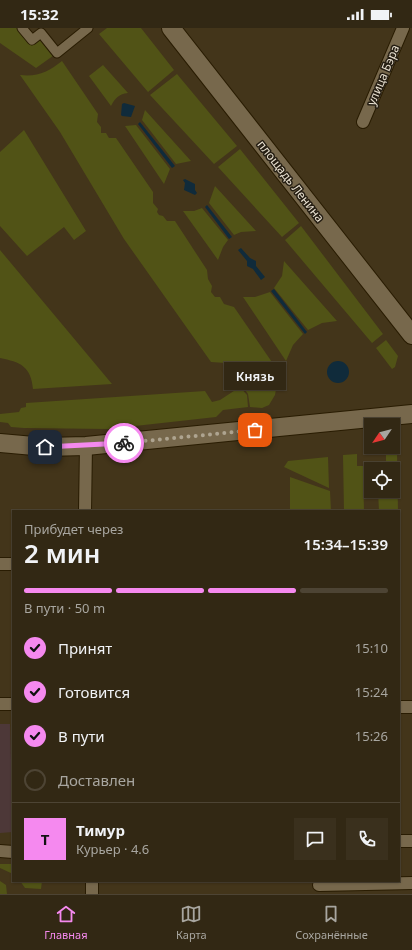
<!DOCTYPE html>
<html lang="ru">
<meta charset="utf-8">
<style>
body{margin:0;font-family:"Noto Sans",sans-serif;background:#3a301d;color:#f1f3f6;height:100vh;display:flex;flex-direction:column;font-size:15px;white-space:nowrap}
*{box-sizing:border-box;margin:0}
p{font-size:13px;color:#a8a6a0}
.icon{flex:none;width:22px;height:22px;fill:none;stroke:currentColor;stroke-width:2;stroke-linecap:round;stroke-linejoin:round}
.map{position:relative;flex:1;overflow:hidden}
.drawer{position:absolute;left:12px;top:482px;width:388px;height:372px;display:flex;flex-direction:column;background:#322814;border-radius:0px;box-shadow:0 1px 3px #0004,0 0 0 1px #4d4434}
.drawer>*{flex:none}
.needle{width:26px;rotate:235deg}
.buttons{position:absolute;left:364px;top:390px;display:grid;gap:8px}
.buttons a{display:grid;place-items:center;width:36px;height:36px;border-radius:0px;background:#322814;box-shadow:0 1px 3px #0004,0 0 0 1px #4d4434;font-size:20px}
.pin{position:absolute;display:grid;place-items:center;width:34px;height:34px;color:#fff;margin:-17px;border-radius:8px;box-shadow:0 2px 6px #0006}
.courier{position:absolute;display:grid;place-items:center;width:40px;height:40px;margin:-20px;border:3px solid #f589ef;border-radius:50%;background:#fff;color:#222;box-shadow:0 1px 5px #0007}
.bubble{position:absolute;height:28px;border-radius:0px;background:#322814;box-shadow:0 1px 3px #0004,0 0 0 1px #4d4434;font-size:13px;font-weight:600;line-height:28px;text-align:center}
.head em{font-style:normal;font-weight:600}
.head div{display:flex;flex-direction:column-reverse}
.head{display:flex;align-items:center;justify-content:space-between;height:68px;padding:0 12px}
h1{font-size:26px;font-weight:600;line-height:30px}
.bar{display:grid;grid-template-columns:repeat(4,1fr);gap:6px 4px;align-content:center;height:48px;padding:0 12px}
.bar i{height:5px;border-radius:3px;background:#4d4434}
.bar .active{background:#f589ef}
.bar p{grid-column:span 4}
.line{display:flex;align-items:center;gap:10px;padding:0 12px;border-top:1px solid #4d4434}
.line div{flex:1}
.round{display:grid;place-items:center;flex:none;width:42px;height:42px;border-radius:0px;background:#3a301d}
ol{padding:0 12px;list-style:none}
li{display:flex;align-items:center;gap:12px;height:44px}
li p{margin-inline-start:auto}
li .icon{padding:4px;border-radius:50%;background:#f589ef;color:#111;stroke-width:4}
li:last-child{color:#a8a6a0}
li i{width:22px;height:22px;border:2px solid #4d4434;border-radius:50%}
.status{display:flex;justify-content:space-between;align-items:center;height:28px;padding:0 20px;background:#322814;direction:ltr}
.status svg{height:11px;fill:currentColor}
.tab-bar{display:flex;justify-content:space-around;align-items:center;height:56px;border-top:1px solid #4d4434;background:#322814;font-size:11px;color:#a8a6a0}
.tab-bar a{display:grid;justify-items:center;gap:2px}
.tab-bar .active{color:#f589ef}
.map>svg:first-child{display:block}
.medical{fill:#4d3838}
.green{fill:#515316}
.water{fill:#102b3b}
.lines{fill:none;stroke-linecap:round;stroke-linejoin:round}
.pedestrian-casing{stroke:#291c02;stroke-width:11}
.minor-casing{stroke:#291c02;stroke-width:14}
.secondary-casing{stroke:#291c02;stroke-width:20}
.pedestrian{stroke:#77684c;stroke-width:9}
.minor{stroke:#77684c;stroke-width:12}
.secondary{stroke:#77684c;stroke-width:18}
.done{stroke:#aea490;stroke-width:4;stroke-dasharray:0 7.2}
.route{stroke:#f589ef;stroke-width:5}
.labels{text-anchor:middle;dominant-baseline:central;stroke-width:3;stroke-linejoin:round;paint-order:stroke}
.street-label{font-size:12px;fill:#e7dfcf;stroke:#241d12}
</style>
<div class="status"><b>15:32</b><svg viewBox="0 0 49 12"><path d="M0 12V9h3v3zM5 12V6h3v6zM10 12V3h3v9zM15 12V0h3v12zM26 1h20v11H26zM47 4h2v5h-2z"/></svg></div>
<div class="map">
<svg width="412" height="866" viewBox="0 0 412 866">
<rect width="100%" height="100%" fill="#43351a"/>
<path class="medical" d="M0 696H10L13 804 0 805Z"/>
<path class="green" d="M0 0H22L32 12 41 5 57 25 36 40 0 15Z
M107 0H141L174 42 148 64 99 6Z
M62 33 98 86 97 94 101 99V105H106L109 110H116L153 164V175L158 181 157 184 159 187 163 188 167 193H175L207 242 208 251 212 258 211 264 215 269H220L224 276 234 279 276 340 277 356 275 367 269 377 262 380 250 379 248 366 226 335 211 334 124 211 60 104 20 47C38 49 48 44 62 33Z
M103 37 128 65C119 66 115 70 111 78L89 48Z
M177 46 237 118 214 136 150 67Z
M145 82 191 133 176 136 142 92Z
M136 97 170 141 164 156 125 98Z
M24 102 86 203 74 212 64 199 27 228 0 198V124Z
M240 121 299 195 282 209 218 139Z
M215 158 256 203 241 204 234 207 209 175Z
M202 180 228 212 223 219 218 232 183 183H194Z
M301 198 383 306 372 315 285 212Z
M0 222 112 356 33 361C31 338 20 334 0 330Z
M284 233 337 293 322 295 308 302 274 260 282 248Z
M270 264 303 306 293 317 286 333 243 269H255Z
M386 312 398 328 395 339 392 341 376 320Z
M240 359 247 367 248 379 223 382 216 389 108 401 24 400 11 399 8 395 0 394V386L19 384 21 380 26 379V375L205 363 212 374 220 372Z
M386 423H397L398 483H379L378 463H393V441H378V437H386Z
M357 426V438H363L364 483H344L343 427Z
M328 429 329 460 284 439 288 433Z
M290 449 330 463 331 483H290Z
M0 836H13V846L0 840Z
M0 853 6 857 7 866H0Z
M20 853H42L41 861 25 860Z"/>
<path class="water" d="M124 75 135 78 131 89 122 88 121 87 122 76Z
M140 94 175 138 172 140 138 96Z
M185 151 195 156V162L197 165 195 167 184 162 185 155 183 152Z
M207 177 232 209 229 211 205 179Z
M241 220 250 230 256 233V238L265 249 261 252 253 241 247 238V233L238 222Z
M274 261 307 304 305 306 271 263Z
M327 344a11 11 0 1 1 22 0a11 11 0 1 1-22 0Z"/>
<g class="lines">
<g class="pedestrian-casing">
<path id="pedestrian" d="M22 0 32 12 41 5 57 25 88 0"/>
</g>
<g class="minor-casing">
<path id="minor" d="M363 94 403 0
M85 483 86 418
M0 536H13
M0 676H13
M399 679H412
M399 813H412
M0 823 13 824
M319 857 412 855
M92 866V853"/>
</g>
<g class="secondary-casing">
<path id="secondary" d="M171 0 412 307
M0 415 45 419 86 418 412 386"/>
</g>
<use href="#pedestrian" class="pedestrian"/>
<use href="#minor" class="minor"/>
<use href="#secondary" class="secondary"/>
</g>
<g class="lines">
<path class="done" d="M124 415 255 402"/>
<path class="route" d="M45 419 124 415"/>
</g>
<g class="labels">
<g class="street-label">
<text transform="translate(383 47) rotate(-67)">улица Бэра</text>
<text transform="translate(291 153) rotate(52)">площадь Ленина</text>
</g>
</g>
</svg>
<div class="buttons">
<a><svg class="needle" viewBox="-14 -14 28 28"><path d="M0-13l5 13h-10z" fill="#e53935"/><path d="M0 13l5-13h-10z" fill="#a8a6a0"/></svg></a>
<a><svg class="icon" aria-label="locate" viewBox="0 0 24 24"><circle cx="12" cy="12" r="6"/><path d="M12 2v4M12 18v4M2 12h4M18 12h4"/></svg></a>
</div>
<div class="pin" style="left:255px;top:402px;background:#ea580c"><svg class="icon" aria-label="bag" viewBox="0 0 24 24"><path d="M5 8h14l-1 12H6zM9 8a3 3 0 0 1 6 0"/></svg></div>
<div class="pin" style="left:45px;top:419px;background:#1f2937"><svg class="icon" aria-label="home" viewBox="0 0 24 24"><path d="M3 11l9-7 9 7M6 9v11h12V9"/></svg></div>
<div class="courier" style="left:124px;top:415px"><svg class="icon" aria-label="bike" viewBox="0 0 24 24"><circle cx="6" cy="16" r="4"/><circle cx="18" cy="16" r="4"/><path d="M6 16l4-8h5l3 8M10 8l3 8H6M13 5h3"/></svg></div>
<div class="bubble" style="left:224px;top:334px;width:62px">Князь</div>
<section class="drawer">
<div class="head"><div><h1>2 мин</h1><p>Прибудет через</p></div><em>15:34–15:39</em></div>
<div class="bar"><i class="active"></i><i class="active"></i><i class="active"></i><i></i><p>В пути · 50 m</p></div>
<ol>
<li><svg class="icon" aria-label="check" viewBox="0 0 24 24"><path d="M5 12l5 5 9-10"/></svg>Принят<p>15:10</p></li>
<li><svg class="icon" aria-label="check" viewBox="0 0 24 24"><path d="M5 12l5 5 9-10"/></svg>Готовится<p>15:24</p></li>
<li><svg class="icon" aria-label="check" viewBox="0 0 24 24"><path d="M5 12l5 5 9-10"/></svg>В пути<p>15:26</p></li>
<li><i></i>Доставлен</li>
</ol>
<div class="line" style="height:72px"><b class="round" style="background:#f589ef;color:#111">Т</b><div><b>Тимур</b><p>Курьер · 4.6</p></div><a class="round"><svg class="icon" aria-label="chat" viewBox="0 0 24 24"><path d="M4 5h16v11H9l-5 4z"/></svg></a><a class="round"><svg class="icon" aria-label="phone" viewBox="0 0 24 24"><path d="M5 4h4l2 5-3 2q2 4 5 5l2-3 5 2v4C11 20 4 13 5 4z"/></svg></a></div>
</section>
</div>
<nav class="tab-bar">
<a class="active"><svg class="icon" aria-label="home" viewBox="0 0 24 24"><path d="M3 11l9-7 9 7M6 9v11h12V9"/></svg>Главная</a>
<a><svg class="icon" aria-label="map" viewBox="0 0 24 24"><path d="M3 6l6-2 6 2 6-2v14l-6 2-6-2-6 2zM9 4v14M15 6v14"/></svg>Карта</a>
<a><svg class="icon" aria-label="saved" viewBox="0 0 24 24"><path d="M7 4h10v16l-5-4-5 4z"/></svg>Сохранённые</a>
</nav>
